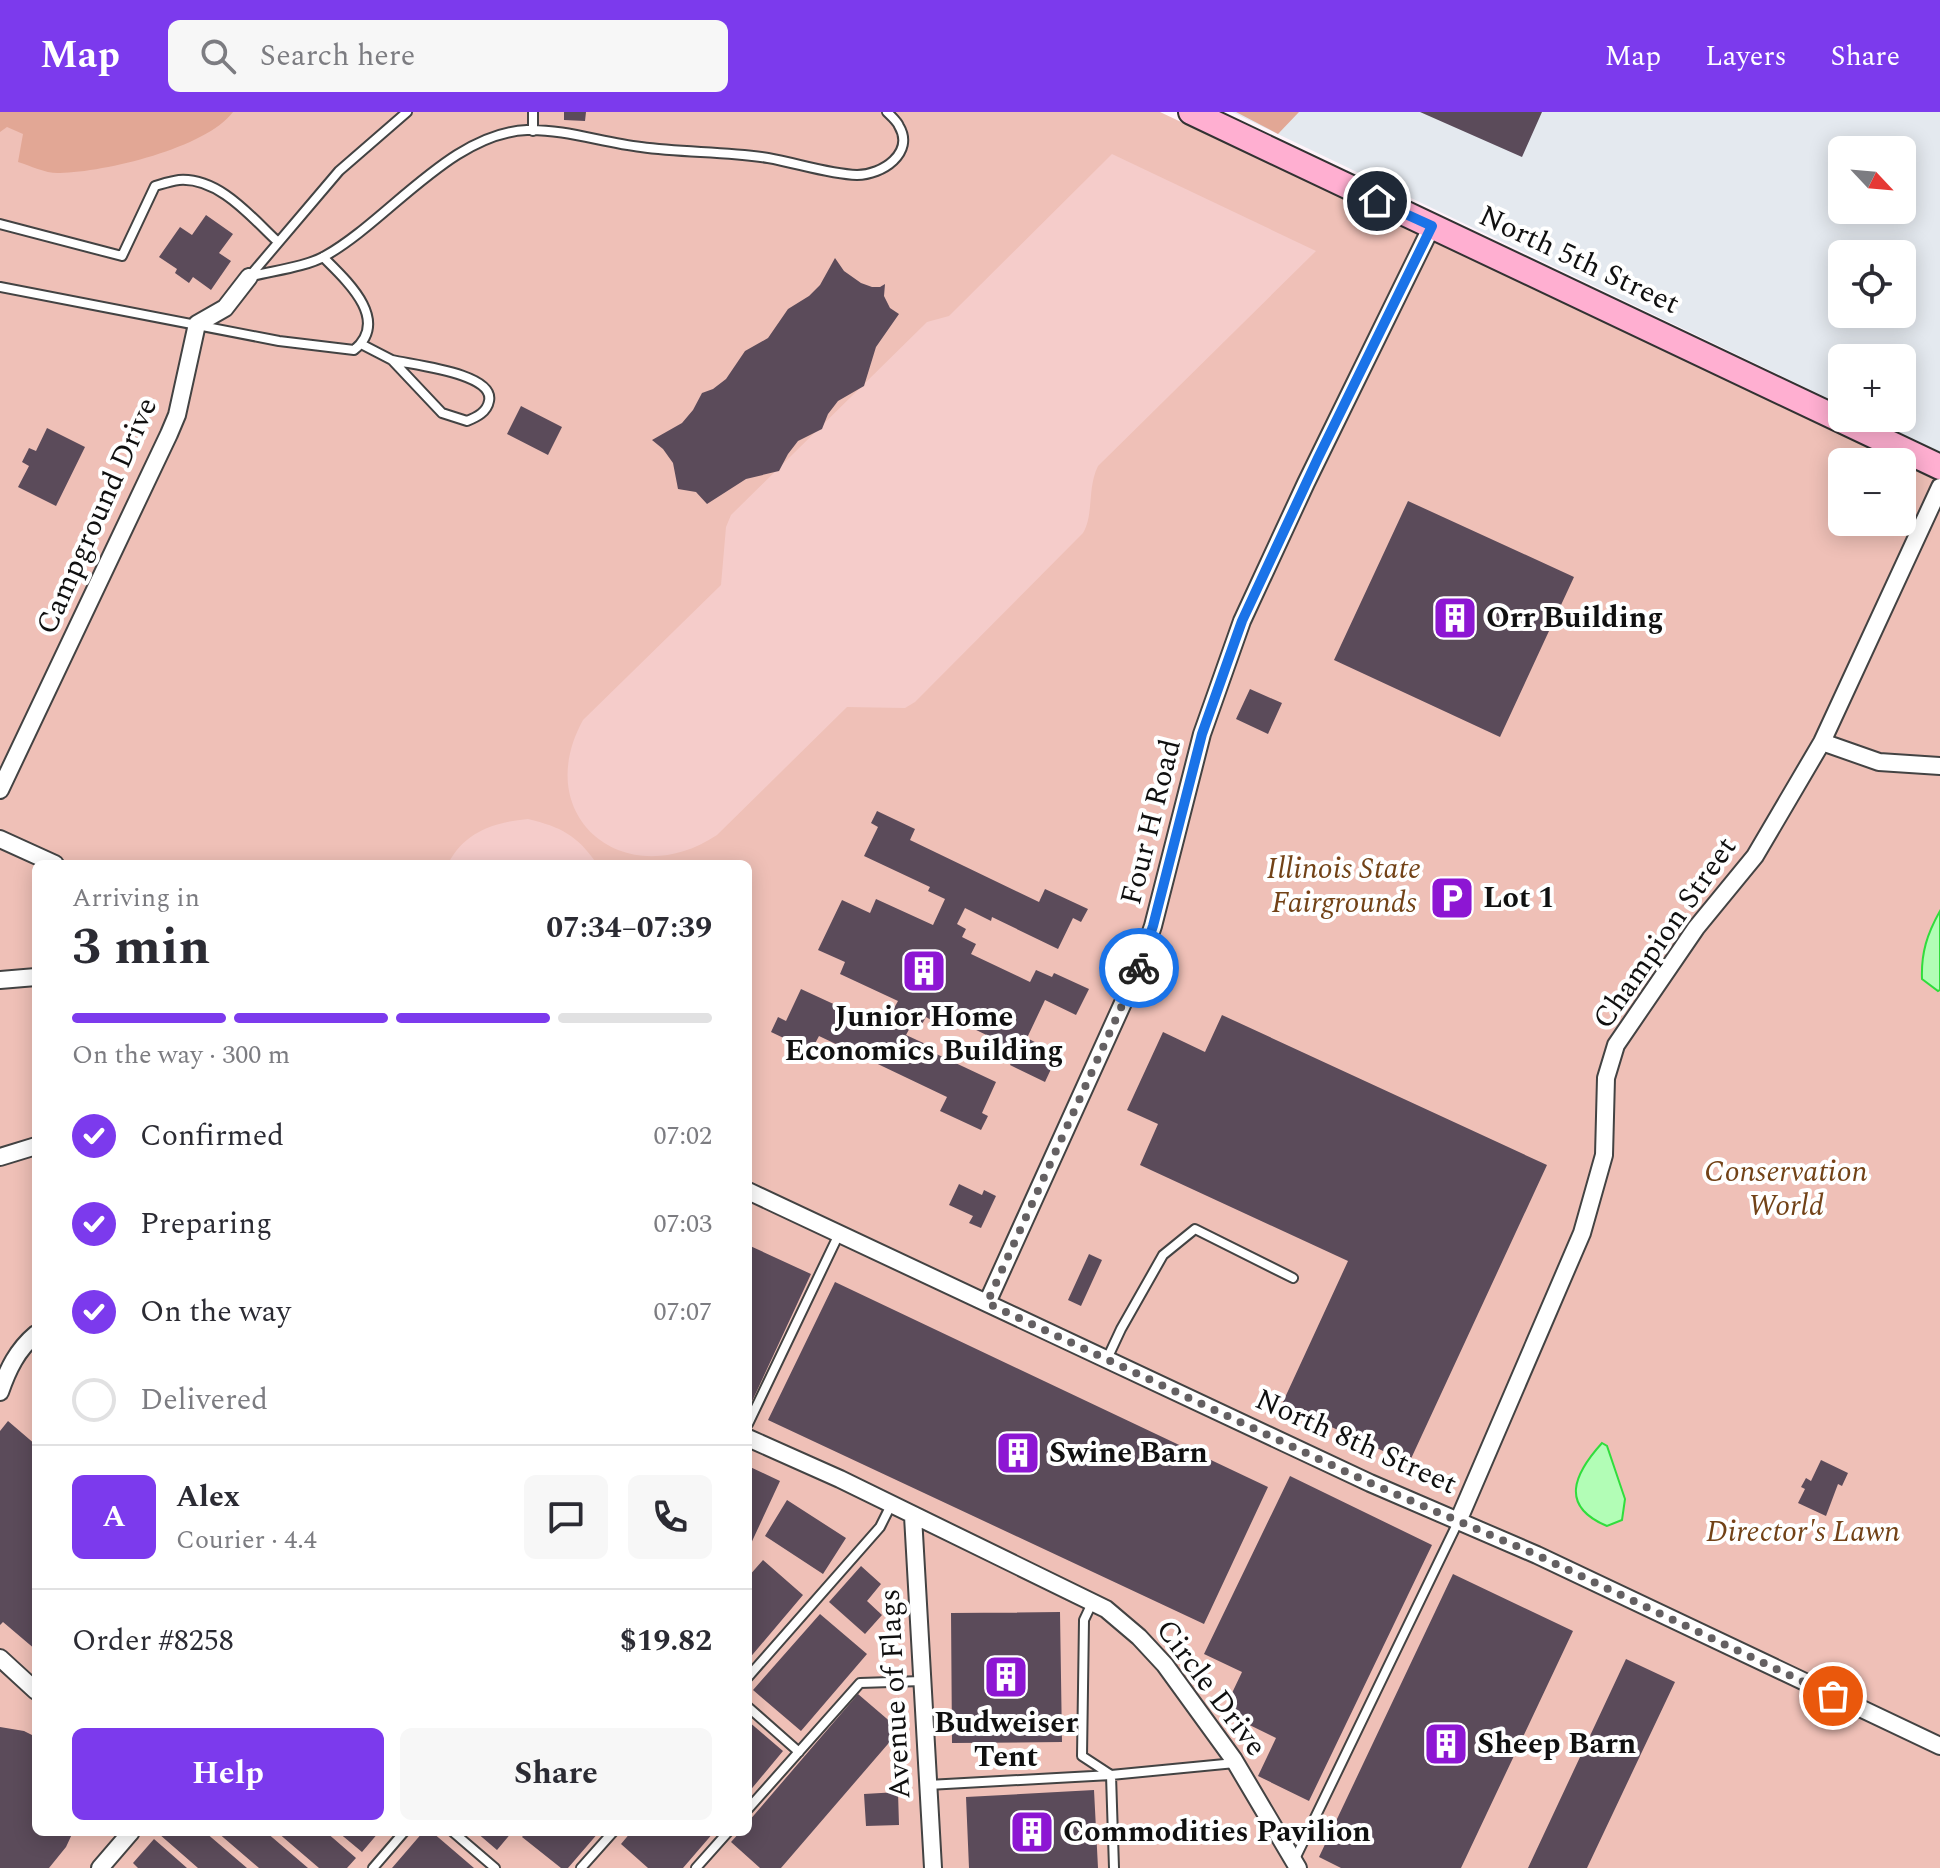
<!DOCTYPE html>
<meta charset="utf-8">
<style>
body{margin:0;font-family:Spectral,serif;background:#f7f7f7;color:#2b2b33;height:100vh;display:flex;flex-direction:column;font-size:30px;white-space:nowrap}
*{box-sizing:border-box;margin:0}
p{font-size:26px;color:#7c7c81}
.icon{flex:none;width:44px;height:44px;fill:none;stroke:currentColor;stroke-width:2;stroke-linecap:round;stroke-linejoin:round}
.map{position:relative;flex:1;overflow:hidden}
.panel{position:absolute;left:32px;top:748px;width:720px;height:976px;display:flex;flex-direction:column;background:#fff;border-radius:12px;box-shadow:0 4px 20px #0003}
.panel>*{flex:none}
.needle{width:52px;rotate:116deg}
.buttons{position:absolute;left:1828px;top:24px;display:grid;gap:16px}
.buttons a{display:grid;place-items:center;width:88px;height:88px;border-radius:12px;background:#fff;box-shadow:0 4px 20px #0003;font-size:40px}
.pin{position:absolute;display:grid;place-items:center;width:68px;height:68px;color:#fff;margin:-34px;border:4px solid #fff;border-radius:50%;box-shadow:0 2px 8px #0007}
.courier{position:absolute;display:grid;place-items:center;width:80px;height:80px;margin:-40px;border:6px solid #1a73e8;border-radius:50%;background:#fff;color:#222;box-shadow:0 2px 10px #0007}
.summary em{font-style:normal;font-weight:700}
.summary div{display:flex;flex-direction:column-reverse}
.summary{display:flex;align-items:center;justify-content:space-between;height:136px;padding:0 40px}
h1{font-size:52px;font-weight:700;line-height:60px}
.bar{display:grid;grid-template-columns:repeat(4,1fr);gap:12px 8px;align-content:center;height:96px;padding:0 40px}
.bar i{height:10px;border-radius:6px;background:#e1e1e2}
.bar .selected{background:#7c3aed}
.bar p{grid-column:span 4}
.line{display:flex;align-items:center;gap:20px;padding:0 40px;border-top:2px solid #e1e1e2}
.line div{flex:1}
.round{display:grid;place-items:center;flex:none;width:84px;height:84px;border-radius:12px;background:#f7f7f7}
ol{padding:0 40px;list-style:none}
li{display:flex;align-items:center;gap:24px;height:88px}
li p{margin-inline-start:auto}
li .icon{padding:8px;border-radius:50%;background:#7c3aed;color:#fff;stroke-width:4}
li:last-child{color:#7c7c81}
li i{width:44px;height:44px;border:4px solid #e1e1e2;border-radius:50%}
.action{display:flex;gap:16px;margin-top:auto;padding:16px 40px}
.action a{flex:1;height:92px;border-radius:12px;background:#7c3aed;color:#fff;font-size:32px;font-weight:700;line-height:92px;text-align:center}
.action a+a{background:#f7f7f7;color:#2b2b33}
header{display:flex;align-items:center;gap:48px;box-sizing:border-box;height:112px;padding:0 40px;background:#7c3aed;color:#fff}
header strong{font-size:38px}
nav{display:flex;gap:44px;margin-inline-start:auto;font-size:28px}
.search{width:560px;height:72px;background:#f7f7f7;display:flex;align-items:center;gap:20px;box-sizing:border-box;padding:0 28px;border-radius:12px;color:#7c7c81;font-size:30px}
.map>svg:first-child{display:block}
.industrial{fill:#e4e9ef;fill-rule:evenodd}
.green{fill:#efc0b7;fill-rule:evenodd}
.forest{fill:#e2a795}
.pitch{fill:#f5ccca}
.water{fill:#b2fdb6;stroke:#30dd3d;stroke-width:2}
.building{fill:#5b4b5a}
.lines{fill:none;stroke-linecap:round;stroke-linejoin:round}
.service-casing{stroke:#434343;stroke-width:12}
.minor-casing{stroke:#434343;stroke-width:20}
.secondary-casing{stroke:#323232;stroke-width:28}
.service{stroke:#fff;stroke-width:8}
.minor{stroke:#fff;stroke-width:16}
.secondary{stroke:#ffafd1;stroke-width:24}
.done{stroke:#646062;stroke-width:8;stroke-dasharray:0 14.4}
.route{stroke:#1a73e8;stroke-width:10}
.labels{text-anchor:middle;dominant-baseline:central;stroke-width:8;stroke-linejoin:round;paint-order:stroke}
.street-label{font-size:30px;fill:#101010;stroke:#fff}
.poi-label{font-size:30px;font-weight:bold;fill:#101010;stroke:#fff;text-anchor:start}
.park-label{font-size:30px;font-style:italic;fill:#724217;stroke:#fff}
</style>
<header>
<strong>Map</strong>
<div class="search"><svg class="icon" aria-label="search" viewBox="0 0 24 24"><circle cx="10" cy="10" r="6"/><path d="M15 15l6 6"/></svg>Search here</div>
<nav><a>Map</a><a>Layers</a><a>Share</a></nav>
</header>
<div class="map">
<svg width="1940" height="1756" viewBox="0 0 1940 1756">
<rect width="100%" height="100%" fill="#fff4fa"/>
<path class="industrial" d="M1232 0H1940V340L1869 306H1902V246H1842V293ZM1842 38H1902V98H1842ZM1842 142H1902V202H1842Z"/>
<path class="green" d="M0 0H1160L1899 350H1842V410H1902V352L1940 370V1756H0ZM36 752H748V1720H36Z"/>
<path class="forest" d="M0 0H233C206 36 105 60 60 61 47 62 31 54 18 50L23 22 7 15 0 20Z
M1236 0H1299L1278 22Z"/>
<path class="pitch" d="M1112 42 1316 139 1098 354C1087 376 1094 403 1083 421L915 590 905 596 847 595 717 723C627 783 529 706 583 608L721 473 726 415 731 403 927 210 949 204Z
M528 707C561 715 577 723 597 752H448C464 720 494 710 528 707Z"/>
<path class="water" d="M1940 799V878L1938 879 1922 867C1921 841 1927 822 1940 799Z
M1602 1331 1607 1334 1625 1387 1622 1408 1607 1414C1559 1394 1574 1362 1602 1331Z"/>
<path class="building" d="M564 0H586L585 9 564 8Z
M1420 0H1542L1522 45Z
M206 103 233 122 219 141 231 149 211 178 193 165 189 171 175 161 177 157 159 145 180 115 192 123Z
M835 146 844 159 861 171 872 175H880L885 172 884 184 890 196 899 202 876 235 864 274 838 289 828 302 822 317 798 329 788 342 779 359 746 367 707 392 696 380 678 377 673 351 663 337 652 328 682 311 693 298 702 281 713 277 726 267 745 239 768 226 788 197 809 184 820 173Z
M521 294 562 315 548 343 507 322Z
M47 316 85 335 56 394 18 375 29 354 22 350 29 336 36 339Z
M1408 389 1574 465 1500 625 1334 548Z
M1250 577 1282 591 1268 622 1236 607Z
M877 699 915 717 910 728 1039 790 1045 777 1088 797 1081 810 1073 806 1058 837 992 805 991 809 965 796 957 812 966 817 962 825 976 832 971 842 1030 870 1036 858 1052 865 1054 861 1089 877 1076 903 1045 888 1027 926 1058 942 1045 970 1010 953 1012 949 999 943 1001 940 997 938 1001 930 943 902 938 912 926 905 921 914 913 910 906 923 932 935 930 939 996 970 982 1001 988 1004 981 1018 940 999 947 985 819 924 811 939 771 920 778 905 786 909 801 877 866 907 867 904 895 917 901 902 893 898 898 889 840 862 845 850 818 838 842 788 870 801 876 787 933 813 945 787 928 779 930 775 864 744 878 715 871 711Z
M1222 903 1547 1053 1409 1351 1282 1292 1348 1149 1140 1053 1158 1012 1127 998 1163 920 1205 940Z
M959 1072 982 1083 984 1078 996 1084 981 1116 969 1111 973 1104 949 1093Z
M748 1133 811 1162 748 1298Z
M1089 1142 1102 1148 1081 1194 1068 1188Z
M835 1170 1268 1375 1204 1512 768 1308Z
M8 1309 36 1333V1538L3 1510 0 1513V1319Z
M1821 1348 1848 1361 1842 1374 1838 1372 1826 1404 1798 1391 1805 1377 1801 1375 1806 1366 1811 1369Z
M748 1354 780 1369 748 1438Z
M1290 1364 1432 1433 1309 1689 1258 1664 1276 1626 1223 1600 1242 1560 1204 1542Z
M787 1388 846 1426 823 1462 765 1424Z
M763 1448 803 1483 748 1548V1465Z
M861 1454 881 1472 867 1489 882 1503 865 1522 829 1490Z
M1453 1462 1573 1519 1461 1756H1341L1319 1745Z
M1060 1500 1062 1630 952 1631 951 1501Z
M820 1502 867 1542 801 1619 753 1578Z
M1626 1547 1675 1570 1587 1756H1528Z
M858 1582 900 1618 781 1756H760L731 1730 740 1720H748V1710Z
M748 1609 783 1639 748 1681Z
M0 1615 24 1619 36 1625V1720H73L66 1735 49 1756H0Z
M1094 1678 1098 1756H969L966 1685Z
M898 1680 899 1713 866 1714 864 1682Z
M161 1720H205L247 1756H198L159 1722Z
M217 1720H266L308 1756H259Z
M277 1720H326L356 1746 347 1756H319Z
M338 1720H379L362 1740Z
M423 1720H432L474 1756H392Z
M476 1720H512L497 1738Z
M526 1720H599L568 1756H561L522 1725Z
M631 1720H714L683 1756H648L621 1732Z
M154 1727 187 1756H138L133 1751Z"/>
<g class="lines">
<g class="service-casing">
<path id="service" d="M407 0 339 59 249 165C271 159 306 155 325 144 389 108 451 21 527 18 565 17 604 31 641 35 683 41 726 39 768 46 797 51 828 62 857 63 882 63 915 41 899 14 897 9 891 4 887 0
M533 19V0
M0 112 122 144 155 74C162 72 171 69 179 68 219 65 252 106 278 130
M0 175 279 229 354 238C391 208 346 168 323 145
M361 232 392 248 442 301 467 309C477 305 487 300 489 289 495 261 412 253 392 248
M1107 1247 1121 1217 1163 1143 1195 1117 1293 1166
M748 1312 839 1122
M1092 1491 1084 1508 1082 1644 1111 1663 1114 1756
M748 1565 880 1415 891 1393
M748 1595 799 1640
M928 1673 1111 1663 1235 1651
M748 1697 860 1571 922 1569
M453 1720 495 1756
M1294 1749 1459 1408
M373 1756 404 1720
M581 1756 613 1720
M696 1756 728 1720"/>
</g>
<g class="minor-casing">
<path id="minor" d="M1822 630 1879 650 1940 654
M0 678 169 322 177 303 197 212 225 196 249 165
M0 727 55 752
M0 868 36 865
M0 1045 36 1034
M748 1079 1370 1371 1537 1443 1940 1634
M987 1191 1137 860 1153 814 1202 622 1242 509 1306 371 1432 114
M0 1280C8 1257 17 1238 36 1222
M748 1326 840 1367 1106 1497 1139 1525 1165 1553 1234 1648 1298 1756
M913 1404 933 1756
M1459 1407 1582 1121 1604 1043 1606 966 1616 933 1696 816 1755 744 1822 630 1940 375
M0 1546 36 1579
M100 1756 131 1720"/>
</g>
<g class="secondary-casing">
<path id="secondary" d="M1191 0 1940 355"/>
</g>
<use href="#service" class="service"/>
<use href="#minor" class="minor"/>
<use href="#secondary" class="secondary"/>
</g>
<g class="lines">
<path class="done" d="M1139 856 987 1191 1370 1371 1537 1443 1833 1584"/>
<path class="route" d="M1139 856 1153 814 1202 622 1242 509 1318 346 1432 114 1377 89"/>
</g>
<defs>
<g id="building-square" transform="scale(2.3)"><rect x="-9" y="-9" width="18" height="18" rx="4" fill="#8d16d3" stroke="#fff"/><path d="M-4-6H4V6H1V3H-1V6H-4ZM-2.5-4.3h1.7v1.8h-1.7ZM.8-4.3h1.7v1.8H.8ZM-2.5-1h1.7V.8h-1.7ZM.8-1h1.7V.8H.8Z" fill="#fff"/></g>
<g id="parking-square" transform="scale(2.3)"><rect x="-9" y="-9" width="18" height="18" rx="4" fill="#8d16d3" stroke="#fff"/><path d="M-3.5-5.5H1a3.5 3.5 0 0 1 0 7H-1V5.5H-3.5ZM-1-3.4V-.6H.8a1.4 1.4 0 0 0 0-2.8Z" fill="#fff"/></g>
</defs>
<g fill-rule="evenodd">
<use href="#building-square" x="1455" y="506"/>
<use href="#parking-square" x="1452" y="786"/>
<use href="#building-square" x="924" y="859"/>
<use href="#building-square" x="1018" y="1341"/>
<use href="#building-square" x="1006" y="1565"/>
<use href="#building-square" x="1446" y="1632"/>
<use href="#building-square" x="1032" y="1720"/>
</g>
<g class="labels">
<g class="street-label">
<text transform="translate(1579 148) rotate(25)">North 5th Street</text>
<text transform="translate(97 404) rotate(-66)">Campground Drive</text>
<text transform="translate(1151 710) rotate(-76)">Four H Road</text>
<text transform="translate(1665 821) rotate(-55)">Champion Street</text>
<text transform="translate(1356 1330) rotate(24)">North 8th Street</text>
<text transform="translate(1211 1576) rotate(53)">Circle Drive</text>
<text transform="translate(895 1582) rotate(-93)">Avenue of Flags</text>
</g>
<g class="poi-label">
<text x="1486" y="506">Orr Building</text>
<text x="1483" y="786">Lot 1</text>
<text x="924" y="905" text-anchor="middle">Junior Home<tspan x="924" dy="34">Economics Building</tspan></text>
<text x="1049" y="1341">Swine Barn</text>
<text x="1006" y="1611" text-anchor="middle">Budweiser<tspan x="1006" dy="34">Tent</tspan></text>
<text x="1477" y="1632">Sheep Barn</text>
<text x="1063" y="1720">Commodities Pavilion</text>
</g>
<g class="park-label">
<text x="1344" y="757">Illinois State<tspan x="1344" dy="34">Fairgrounds</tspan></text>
<text x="1786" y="1060">Conservation<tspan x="1786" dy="34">World</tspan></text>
<text x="1803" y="1420">Director's Lawn</text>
</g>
</g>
</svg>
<div class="buttons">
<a><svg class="needle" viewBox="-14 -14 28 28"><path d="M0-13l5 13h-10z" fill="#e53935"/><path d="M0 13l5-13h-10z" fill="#7c7c81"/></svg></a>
<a><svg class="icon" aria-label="locate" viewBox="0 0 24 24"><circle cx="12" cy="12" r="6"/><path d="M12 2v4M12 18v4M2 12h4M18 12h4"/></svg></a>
<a>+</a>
<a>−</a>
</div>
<div class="pin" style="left:1833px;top:1584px;background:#ea580c"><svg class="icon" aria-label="bag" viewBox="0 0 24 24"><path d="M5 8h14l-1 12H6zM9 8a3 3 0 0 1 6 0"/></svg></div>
<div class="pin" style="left:1377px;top:89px;background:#1f2937"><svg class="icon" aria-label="home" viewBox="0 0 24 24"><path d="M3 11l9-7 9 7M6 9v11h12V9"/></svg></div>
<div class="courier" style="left:1139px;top:856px"><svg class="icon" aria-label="bike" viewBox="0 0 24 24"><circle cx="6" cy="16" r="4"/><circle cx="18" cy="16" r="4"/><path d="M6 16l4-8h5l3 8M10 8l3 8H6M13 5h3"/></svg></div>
<section class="panel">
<div class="summary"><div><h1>3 min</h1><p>Arriving in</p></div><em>07:34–07:39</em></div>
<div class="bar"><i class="selected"></i><i class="selected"></i><i class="selected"></i><i></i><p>On the way · 300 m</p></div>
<ol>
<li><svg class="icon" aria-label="check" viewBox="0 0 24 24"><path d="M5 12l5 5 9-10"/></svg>Confirmed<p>07:02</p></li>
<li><svg class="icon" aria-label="check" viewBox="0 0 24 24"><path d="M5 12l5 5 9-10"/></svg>Preparing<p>07:03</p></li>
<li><svg class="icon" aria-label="check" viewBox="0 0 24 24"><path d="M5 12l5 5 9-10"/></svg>On the way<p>07:07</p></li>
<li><i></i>Delivered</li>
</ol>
<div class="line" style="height:144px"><b class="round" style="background:#7c3aed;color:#fff">A</b><div><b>Alex</b><p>Courier · 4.4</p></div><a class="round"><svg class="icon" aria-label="chat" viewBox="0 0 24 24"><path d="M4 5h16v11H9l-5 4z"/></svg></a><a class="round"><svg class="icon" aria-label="phone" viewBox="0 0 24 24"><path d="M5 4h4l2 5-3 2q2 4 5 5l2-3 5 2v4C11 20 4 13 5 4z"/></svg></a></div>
<div class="line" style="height:104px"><div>Order #8258</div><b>$19.82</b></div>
<div class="action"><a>Help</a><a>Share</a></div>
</section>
</div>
